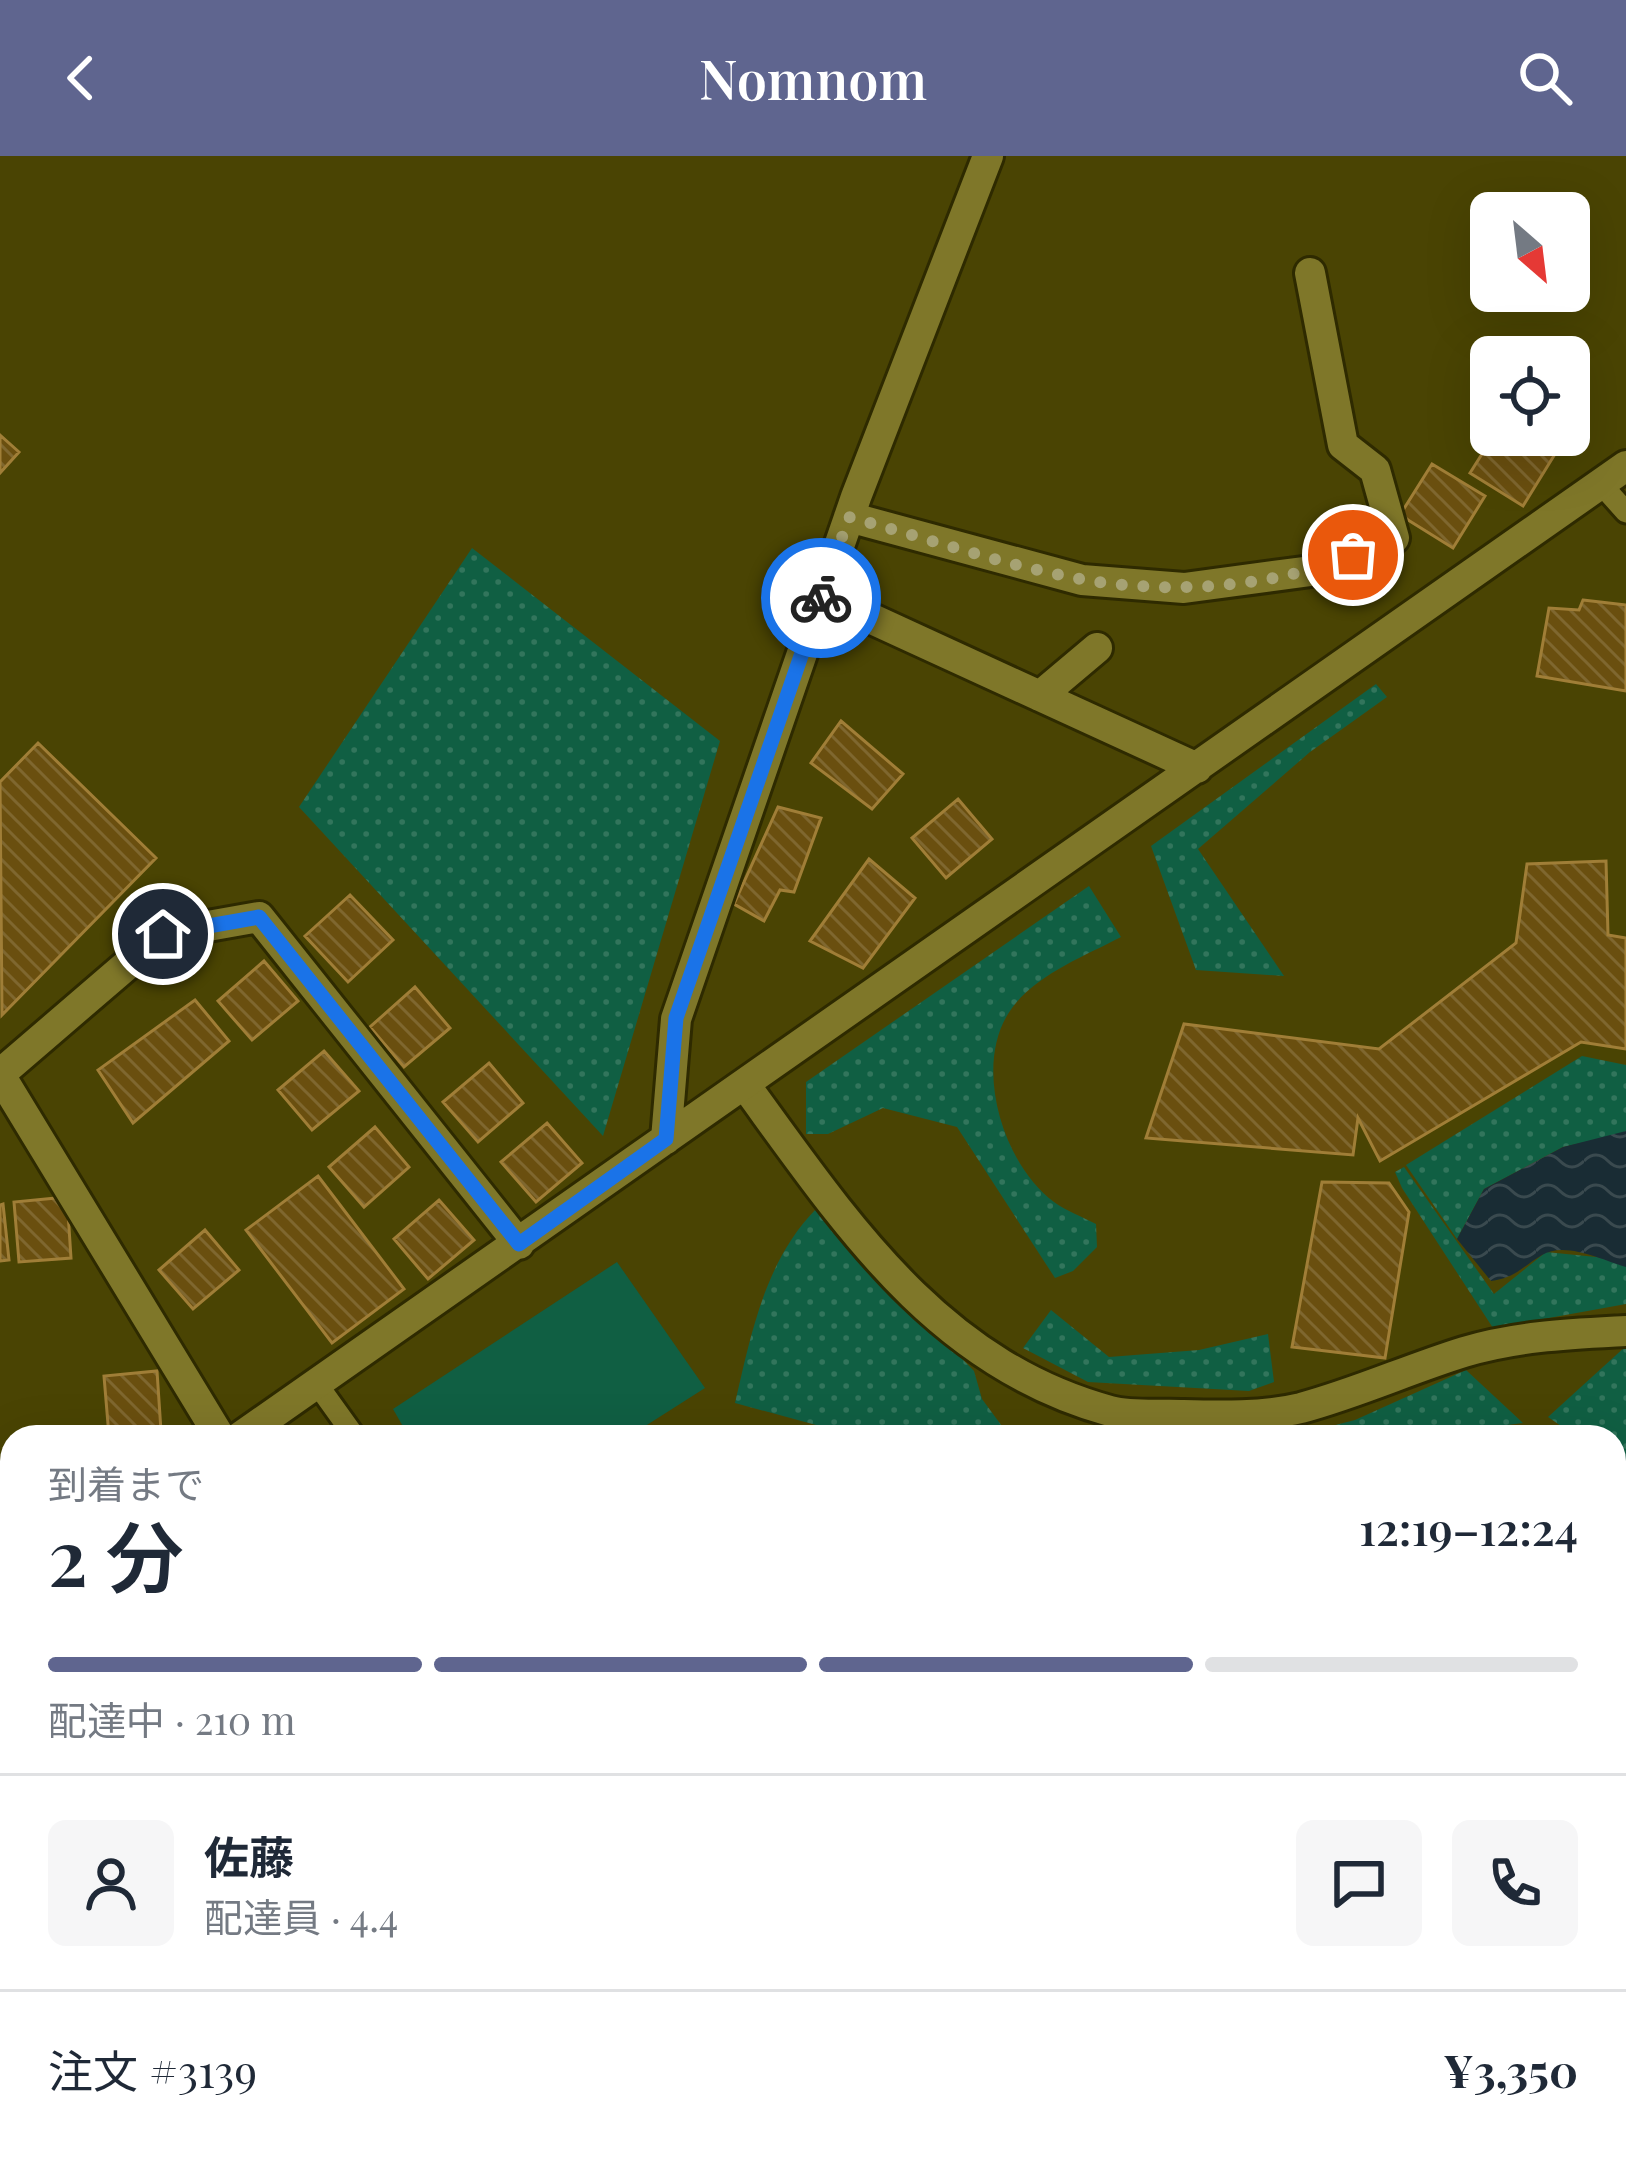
<!DOCTYPE html>
<html lang="ja">
<meta charset="utf-8">
<style>
body{margin:0;font-family:"Playfair Display","Noto Sans JP",serif;background:#f6f6f7;color:#1f2937;height:100vh;display:flex;flex-direction:column;font-size:45px;white-space:nowrap}
*{box-sizing:border-box;margin:0}
p{font-size:39px;color:#747a83}
.icon{flex:none;width:66px;height:66px;fill:none;stroke:currentColor;stroke-width:2;stroke-linecap:round;stroke-linejoin:round}
.map{position:relative;flex:1;overflow:hidden}
.drawer{position:absolute;left:0px;top:1269px;width:1626px;height:747px;display:flex;flex-direction:column;background:#fff;border-radius:36px 36px 0 0;box-shadow:0 12px 48px #0002}
.drawer>*{flex:none}
.needle{width:78px;rotate:152deg}
.tools{position:absolute;left:1470px;top:36px;display:grid;gap:24px}
.tools a{display:grid;place-items:center;width:120px;height:120px;border-radius:18px;background:#fff;box-shadow:0 12px 48px #0002;font-size:60px}
.pin{position:absolute;display:grid;place-items:center;width:102px;height:102px;color:#fff;margin:-51px;border:6px solid #fff;border-radius:50%;box-shadow:0 3px 12px #0007}
.courier{position:absolute;display:grid;place-items:center;width:120px;height:120px;margin:-60px;border:9px solid #1a73e8;border-radius:50%;background:#fff;color:#222;box-shadow:0 3px 15px #0007}
.overview em{font-style:normal;font-weight:600}
.overview div{display:flex;flex-direction:column-reverse}
.overview{display:flex;align-items:center;justify-content:space-between;height:204px;padding:0 48px}
h1{font-size:78px;font-weight:600;line-height:90px}
.bar{display:grid;grid-template-columns:repeat(4,1fr);gap:18px 12px;align-content:center;height:144px;padding:0 48px}
.bar i{height:15px;border-radius:9px;background:#e0e1e3}
.bar .selected{background:#5f658f}
.bar p{grid-column:span 4}
.line{display:flex;align-items:center;gap:30px;padding:0 48px;border-top:3px solid #e0e1e3}
.line div{flex:1}
.round{display:grid;place-items:center;flex:none;width:126px;height:126px;border-radius:18px;background:#f6f6f7}
header{display:flex;justify-content:space-between;align-items:center;height:156px;padding:0 48px;background:#5f658f;color:#fff;font-size:54px;font-weight:600}
.map>svg:first-child{display:block}
.grass{fill:url(#grass-dots)}
.pitch{fill:#105f43}
.water{fill:url(#water-waves)}
.building{fill:url(#building-back-hatch);stroke:#a07e37;stroke-width:3}
.lines{fill:none;stroke-linecap:round;stroke-linejoin:round}
.service-casing{stroke:#2e2a00;stroke-width:27}
.pedestrian-casing{stroke:#2e2a00;stroke-width:36}
.minor-casing{stroke:#2e2a00;stroke-width:36}
.service{stroke:#7f7729;stroke-width:21}
.pedestrian{stroke:#7f7729;stroke-width:30}
.minor{stroke:#7f7729;stroke-width:30}
.done{stroke:#a6a273;stroke-width:12;stroke-dasharray:0 21.6}
.route{stroke:#1a73e8;stroke-width:15}
</style>
<header><svg class="icon" aria-label="back" viewBox="0 0 24 24"><path d="M15 5l-7 7 7 7"/></svg>Nomnom<svg class="icon" aria-label="search" viewBox="0 0 24 24"><circle cx="10" cy="10" r="6"/><path d="M15 15l6 6"/></svg></header>
<div class="map">
<svg width="1626" height="2015" viewBox="0 0 1626 2015">
<defs>
<pattern id="grass-dots" width="8" height="8" patternUnits="userSpaceOnUse" patternTransform="scale(3)"><rect width="8" height="8" fill="#105f43"/><path d="M2 2h.1M6 6h.1" fill="none" stroke="#32755c" stroke-width="1.8" stroke-linecap="round"/></pattern>
<pattern id="water-waves" width="16" height="10" patternUnits="userSpaceOnUse" patternTransform="scale(3)"><rect width="16" height="10" fill="#192c34"/><path d="M0 5q4-4 8 0t8 0" fill="none" stroke="#3a4a4f"/></pattern>
<pattern id="building-back-hatch" width="6" height="6" patternUnits="userSpaceOnUse" patternTransform="scale(3)"><rect width="6" height="6" fill="#6a4f0f"/><path d="M-1 5l2 2M0 0l6 6M5-1l2 2" fill="none" stroke="#7f672f"/></pattern>
</defs>
<rect width="100%" height="100%" fill="#4a4403"/>
<path class="grass" d="M472 392 720 585 603 980 299 651Z
M1376 528 1387 541 1310 596 1198 693 1284 820 1196 814 1151 690Z
M1089 730 1121 781C1085 800 1037 818 1012 852 971 907 1003 1009 1054 1046 1066 1055 1083 1061 1096 1068L1097 1091 1073 1115 1055 1122 957 971 883 952 828 978H806V926Z
M1582 900 1626 909V977L1563 991 1484 1033 1457 1083 1406 1009Z
M1404 1011 1494 1138 1546 1096 1626 1104V1148L1493 1172 1402 1032 1395 1016Z
M816 1053 974 1215 982 1243 1010 1281H860L735 1247C751 1178 765 1105 816 1053Z
M1051 1154 1109 1201 1199 1194 1268 1178 1274 1226 1249 1235 1088 1226 1023 1192Z
M1626 1190V1306L1614 1303V1281H1577L1548 1261Z
M1466 1214 1523 1267 1414 1281H1317L1316 1274 1355 1264Z"/>
<path class="pitch" d="M617 1106 705 1232 628 1281H409L393 1253Z"/>
<path class="water" d="M1626 975V1111C1602 1104 1565 1085 1542 1099 1522 1111 1515 1122 1491 1125L1457 1083 1484 1033 1563 991Z"/>
<path class="building" d="M0 279 19 296 0 317Z
M1494 279H1525L1555 298 1523 350 1470 317Z
M1432 308 1485 340 1453 392 1400 359Z
M1583 444 1626 449V535L1537 520 1549 452 1579 454Z
M841 565 903 618 872 653 811 607Z
M38 587 156 702 2 859 0 626Z
M958 643 992 683 946 722 912 682Z
M778 651 821 662 794 736 780 734 764 765 734 748Z
M869 703 915 742 863 812 810 785Z
M1606 705 1608 779 1626 782V893L1581 886 1380 1005 1358 962 1353 999 1146 982 1184 868 1379 893 1516 787 1527 708Z
M350 739 393 784 348 826 305 780Z
M264 805 298 845 252 884 218 845Z
M415 831 450 872 404 911 370 871Z
M195 844 229 885 133 967 98 914Z
M324 895 359 935 312 974 278 934Z
M489 907 523 947 478 986 443 946Z
M547 967 582 1007 536 1046 501 1006Z
M375 971 409 1011 364 1051 329 1011Z
M318 1020 404 1133 332 1187 246 1074Z
M1322 1026 1389 1027 1409 1056 1385 1202 1292 1191Z
M67 1041 71 1102 19 1106 14 1046Z
M439 1044 474 1084 428 1123 394 1083Z
M3 1048 9 1104 0 1105V1049Z
M205 1074 239 1114 193 1153 159 1114Z
M157 1215 161 1275 109 1280 104 1220Z
M1578 1271 1577 1281H1480Z
M1614 1324 1626 1327V1399L1614 1393Z
M0 1535 10 1536 0 1597Z
M12 1674V1722L0 1723V1675Z
M12 1825V1873H0V1826Z
M12 1902V1928L0 1929V1903Z
M81 2004H156L154 2015H79Z
M307 2004H389L390 2015H307Z
M592 2004H647L649 2015H593Z"/>
<g class="lines">
<g class="service-casing">
<path id="service" d="M1601 328 1626 356
M317 1228 355 1281
M1614 1725H1626"/>
</g>
<g class="pedestrian-casing">
<path id="pedestrian" d="M745 929C845 1066 937 1208 1110 1255 1132 1261 1160 1258 1183 1259 1220 1260 1264 1261 1301 1252 1357 1237 1409 1213 1464 1196 1517 1180 1571 1178 1626 1175"/>
</g>
<g class="minor-casing">
<path id="minor" d="M849 361 1082 424 1184 432 1311 415 1394 382 1375 314 1343 289 1310 117
M822 440 1197 612
M1040 540 1097 492
M0 918 163 778 259 761 519 1088
M0 919 220 1281
M666 983 676 863 856 341 988 0
M240 1281 1626 310
M0 1448 12 1440"/>
</g>
<use href="#service" class="service"/>
<use href="#pedestrian" class="pedestrian"/>
<use href="#minor" class="minor"/>
</g>
<g class="lines">
<path class="done" d="M821 442 849 361C926 382 1003 409 1081 423 1168 439 1271 432 1353 399"/>
<path class="route" d="M163 778 259 761 519 1088 666 983 676 862 821 442"/>
</g>
</svg>
<div class="tools">
<a><svg class="needle" viewBox="-14 -14 28 28"><path d="M0-13l5 13h-10z" fill="#e53935"/><path d="M0 13l5-13h-10z" fill="#747a83"/></svg></a>
<a><svg class="icon" aria-label="locate" viewBox="0 0 24 24"><circle cx="12" cy="12" r="6"/><path d="M12 2v4M12 18v4M2 12h4M18 12h4"/></svg></a>
</div>
<div class="pin" style="left:1353px;top:399px;background:#ea580c"><svg class="icon" aria-label="bag" viewBox="0 0 24 24"><path d="M5 8h14l-1 12H6zM9 8a3 3 0 0 1 6 0"/></svg></div>
<div class="pin" style="left:163px;top:778px;background:#1f2937"><svg class="icon" aria-label="home" viewBox="0 0 24 24"><path d="M3 11l9-7 9 7M6 9v11h12V9"/></svg></div>
<div class="courier" style="left:821px;top:442px"><svg class="icon" aria-label="bike" viewBox="0 0 24 24"><circle cx="6" cy="16" r="4"/><circle cx="18" cy="16" r="4"/><path d="M6 16l4-8h5l3 8M10 8l3 8H6M13 5h3"/></svg></div>
<section class="drawer">
<div class="overview"><div><h1>2 分</h1><p>到着まで</p></div><em>12:19–12:24</em></div>
<div class="bar"><i class="selected"></i><i class="selected"></i><i class="selected"></i><i></i><p>配達中 · 210 m</p></div>
<div class="line" style="height:216px"><a class="round"><svg class="icon" aria-label="person" viewBox="0 0 24 24"><circle cx="12" cy="8" r="4"/><path d="M4 21q1-7 8-7t8 7"/></svg></a><div><b>佐藤</b><p>配達員 · 4.4</p></div><a class="round"><svg class="icon" aria-label="chat" viewBox="0 0 24 24"><path d="M4 5h16v11H9l-5 4z"/></svg></a><a class="round"><svg class="icon" aria-label="phone" viewBox="0 0 24 24"><path d="M5 4h4l2 5-3 2q2 4 5 5l2-3 5 2v4C11 20 4 13 5 4z"/></svg></a></div>
<div class="line" style="height:156px"><div>注文 #3139</div><b>¥3,350</b></div>
</section>
</div>
